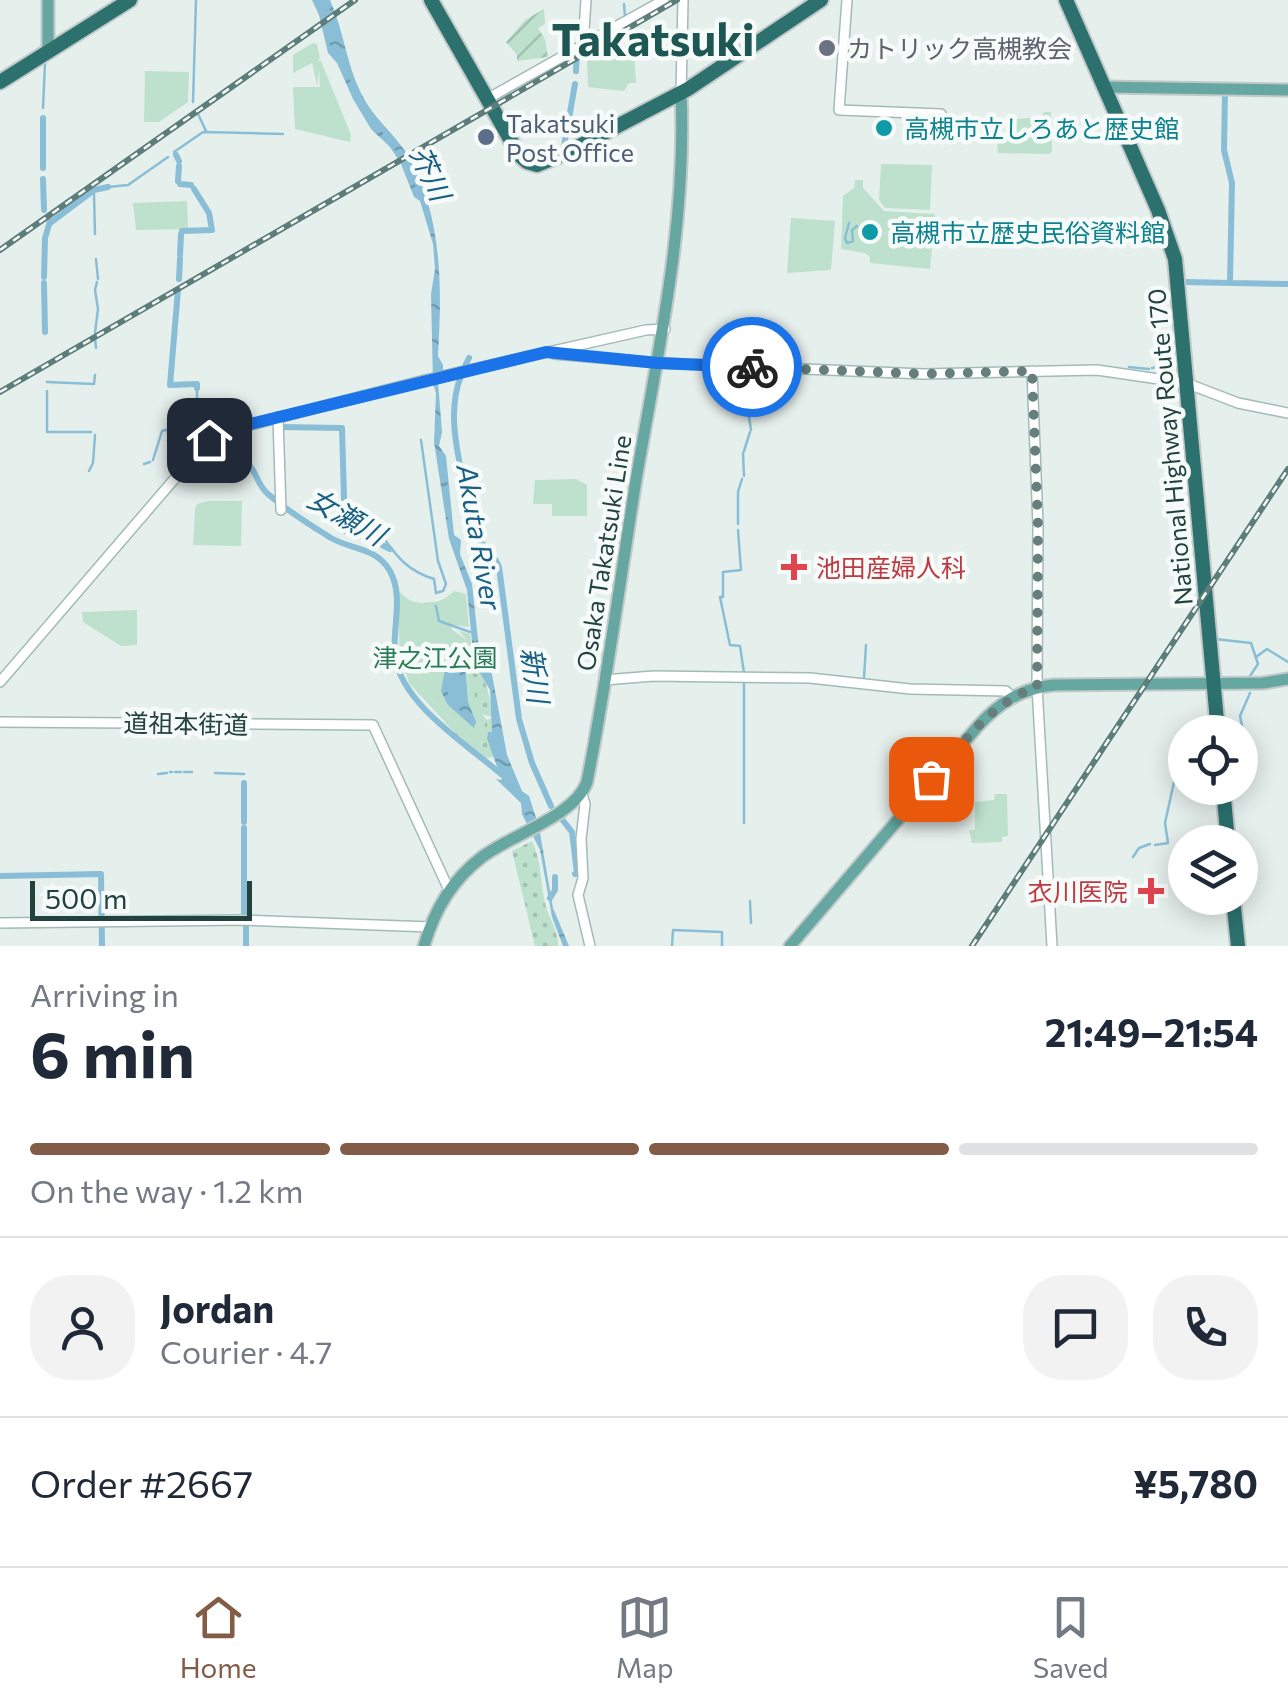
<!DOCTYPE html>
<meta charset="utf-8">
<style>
body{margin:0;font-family:Commissioner,"Noto Sans JP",sans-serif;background:#f2f2f3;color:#1f2937;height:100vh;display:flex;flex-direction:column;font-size:38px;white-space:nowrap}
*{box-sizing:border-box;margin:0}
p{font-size:32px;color:#747a83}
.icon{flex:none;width:55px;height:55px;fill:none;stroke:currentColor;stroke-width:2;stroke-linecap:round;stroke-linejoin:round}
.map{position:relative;height:946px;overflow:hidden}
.panel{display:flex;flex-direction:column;background:#fff;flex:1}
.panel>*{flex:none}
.tools{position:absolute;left:1168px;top:715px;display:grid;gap:20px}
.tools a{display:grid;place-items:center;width:90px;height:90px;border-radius:50%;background:#fff;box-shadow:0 5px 25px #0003;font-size:50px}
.scale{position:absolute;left:30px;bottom:25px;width:222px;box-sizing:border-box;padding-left:10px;border:5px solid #22423f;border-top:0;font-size:28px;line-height:35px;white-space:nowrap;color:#22423f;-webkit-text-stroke:8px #f6fbf9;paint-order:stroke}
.pin{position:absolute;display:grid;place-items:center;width:85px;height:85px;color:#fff;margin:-42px;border-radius:20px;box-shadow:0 5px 15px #0006}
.courier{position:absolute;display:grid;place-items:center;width:100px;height:100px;margin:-50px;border:8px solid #1a73e8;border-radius:50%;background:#fff;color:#222;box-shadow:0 2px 12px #0007}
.summary em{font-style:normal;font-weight:700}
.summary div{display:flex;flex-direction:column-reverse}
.summary{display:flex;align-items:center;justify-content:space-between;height:170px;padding:0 30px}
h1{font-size:65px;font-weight:700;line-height:75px}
.bar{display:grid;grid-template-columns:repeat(4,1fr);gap:15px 10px;align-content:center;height:120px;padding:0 30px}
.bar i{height:12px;border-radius:8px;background:#e0e1e3}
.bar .current{background:#825c46}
.bar p{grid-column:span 4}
.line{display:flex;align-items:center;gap:25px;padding:0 30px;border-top:2px solid #e0e1e3}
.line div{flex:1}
.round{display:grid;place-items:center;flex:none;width:105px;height:105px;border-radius:40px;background:#f2f2f3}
.menu{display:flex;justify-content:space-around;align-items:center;height:140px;border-top:2px solid #e0e1e3;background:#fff;font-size:28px;color:#747a83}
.menu a{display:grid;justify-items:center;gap:5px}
.menu .current{color:#825c46}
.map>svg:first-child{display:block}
.grass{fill:url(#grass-dots)}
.park{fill:#bde1cd}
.garden{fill:url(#garden-furrows)}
.water{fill:url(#water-ripples)}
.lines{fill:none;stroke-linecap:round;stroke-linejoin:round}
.stream{stroke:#8abed6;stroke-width:2.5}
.river{stroke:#8abed6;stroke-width:6}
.secondary-casing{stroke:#a2bbb7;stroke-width:12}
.primary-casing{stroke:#c1cac9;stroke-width:15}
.highway-casing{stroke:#c1cac9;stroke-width:18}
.secondary{stroke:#fff;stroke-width:9}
.primary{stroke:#67a7a1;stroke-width:11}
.highway{stroke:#2c716e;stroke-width:14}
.rail-casing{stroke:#5d7d7a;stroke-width:6}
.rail{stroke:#f6fbf9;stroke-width:2.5;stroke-dasharray:8;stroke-linecap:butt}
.done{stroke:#667f7c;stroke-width:10;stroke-dasharray:0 18}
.route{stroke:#1a73e8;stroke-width:12}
.worship-dot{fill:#6b7280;stroke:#f6fbf9;stroke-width:4}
.culture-dot{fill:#0f9aa8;stroke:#f6fbf9;stroke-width:4}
.service-dot{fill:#5c6f8a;stroke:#f6fbf9;stroke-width:4}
.health-dot{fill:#e0444e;stroke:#f6fbf9;stroke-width:4}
.labels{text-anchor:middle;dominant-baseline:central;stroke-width:9;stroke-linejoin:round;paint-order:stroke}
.worship-label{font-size:25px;fill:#5b616d;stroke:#f6fbf9;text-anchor:start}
.service-label{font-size:25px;fill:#4e5e75;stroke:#f6fbf9;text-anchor:start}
.culture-label{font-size:25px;fill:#0d838f;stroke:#f6fbf9;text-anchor:start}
.street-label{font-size:25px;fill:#22423f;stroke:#f6fbf9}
.health-label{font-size:25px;fill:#be3a42;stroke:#f6fbf9;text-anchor:start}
.park-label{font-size:25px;fill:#2a7c57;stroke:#f6fbf9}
.water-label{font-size:28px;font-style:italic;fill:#185f83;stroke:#f6fbf9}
.town-label{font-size:45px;font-weight:bold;fill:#1d5652;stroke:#f6fbf9}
</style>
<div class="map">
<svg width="1288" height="946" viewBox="0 0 1288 946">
<defs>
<pattern id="grass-dots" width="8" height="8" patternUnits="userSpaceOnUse" patternTransform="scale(2.5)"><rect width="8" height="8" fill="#bde1cd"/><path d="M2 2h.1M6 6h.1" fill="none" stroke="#a2c2b1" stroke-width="1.8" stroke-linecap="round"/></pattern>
<pattern id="garden-furrows" width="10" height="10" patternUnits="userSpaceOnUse" patternTransform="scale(2.5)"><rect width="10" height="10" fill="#bde1cd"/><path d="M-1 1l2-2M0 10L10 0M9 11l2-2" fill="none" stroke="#a2c2b1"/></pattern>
<pattern id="water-ripples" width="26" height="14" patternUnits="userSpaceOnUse" patternTransform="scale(2.5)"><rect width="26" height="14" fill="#8abed6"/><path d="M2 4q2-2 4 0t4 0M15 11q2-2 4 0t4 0" fill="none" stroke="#709caf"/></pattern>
</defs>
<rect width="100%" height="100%" fill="#e5efec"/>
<path class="grass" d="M397 579 400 593 414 604 442 601 454 592 443 605 475 703 467 640 459 631 470 634 474 666C488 678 490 699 492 717L482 714 487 720 492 718V732L488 733 487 740 494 757 484 758 468 747 409 683 406 673 475 744 483 743 485 721 397 594Z
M532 841C542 861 540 885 546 907 550 920 559 934 558 946H535L512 851Z"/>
<path class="park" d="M313 43 317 44 320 58 318 61H321L351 135 350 142 295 129 293 87H320L319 70 317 85 312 63 293 73V55Z
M634 53 636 83H629L624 91 588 87 587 60 594 54Z
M145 71 189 72 188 102 159 122H144Z
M1044 112H1051L1052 151 1049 154 998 153 997 142 1005 141V120L1041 117Z
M881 164 932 165 930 210 885 208 879 200Z
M855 180H863V188L884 211 935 214 930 269 870 263V257L865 253 841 249 843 196 854 188Z
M187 201 188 229 136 230 133 203Z
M791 218 835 221 831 270 787 273Z
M576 479 587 485V516H552V504H533L535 480Z
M209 501H242L241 546 193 545 195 509 197 504Z
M454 591 466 594 469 627 454 625 451 629 467 640 476 704 485 721V740L480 744H475L405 672 400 655 397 595 400 592C414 609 440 606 454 591Z
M137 610V645L121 646 83 622 82 612Z
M995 794H1007L1008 836 1002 837V842L972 843 969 830H975V802L994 800Z"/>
<path class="garden" d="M544 9 545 24 538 28 545 39 548 57 517 61V55L506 42 525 20Z"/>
<path class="water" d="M312 0H330C344 31 346 63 361 93 372 117 393 132 407 154 443 214 442 289 438 356L443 365V381L438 382 442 432 439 446 446 456 454 535 461 540 460 554 472 584 480 658 486 668V656L490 664 507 755 522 791 529 796 539 827 553 908 569 946H563L552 917 540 850 522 814 521 803 496 779 502 780 487 739 488 732H492L490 690 474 663 467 590 449 539 434 442 436 393 433 383 431 294 435 269 433 244 420 201 414 197 401 164 390 147 371 129 353 99 337 63 328 53 319 15Z
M461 662 465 666 468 702 476 722 474 728 448 705 441 691 445 669 457 668Z"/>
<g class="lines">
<path class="stream" d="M624 4 625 17
M193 102 196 0
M43 108 45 63
M198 114 206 131
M174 152 203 132 283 134
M108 187 128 185 168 157
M94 194 95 234
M849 223 845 238 847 243 853 241 852 230 857 226
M96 259 98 279
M95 333 98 309 95 290 97 282
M95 338 96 348
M1129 367 1149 369
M1152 368 1178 363
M47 382 94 384 95 375
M197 388V414L240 412
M47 391V432H91
M741 406 749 417 751 430
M197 415 200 441
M176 429H181
M183 429 197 427
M421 440 438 561 446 584 443 591 436 593
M744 451 750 432
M743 453 744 476
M153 460 162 431 170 429
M144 464 150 462
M89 471 93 463 95 435
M350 509C389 525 385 564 434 579L436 593
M738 524V492L742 479
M738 530 741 570 723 572V597H720L730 645 740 646 744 673
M436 606 439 621 470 632
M1215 639 1251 643 1258 664 1250 676
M1256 657 1267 649 1288 662
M864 678 866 645
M1223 725 1243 731 1240 716 1250 693
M170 772H172
M175 772H181
M184 772H192
M215 773 244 774
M158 774 167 773
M744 823V681
M1155 845 1168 843 1165 823 1174 782
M1133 857 1139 848 1150 844
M750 901 751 923
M672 946 673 930 722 932V946"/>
<path class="river" d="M576 71 577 52
M1225 92 1224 150 1232 183 1230 282
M43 118V168
M568 124 575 84
M564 147 567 128
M176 155 179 161
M43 179 44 210
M178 181 179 166
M180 184 191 185
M50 223 94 190 108 187
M182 231 212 230 209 213 194 189
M180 255 181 234
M44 277 45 238 50 221
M179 279 180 259
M1181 282 1288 284
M44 283 45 332
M178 290 170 385 197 384V388
M465 366 469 358
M461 376C442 423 467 481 472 528 478 544 493 550 499 567L519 719 532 763 551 806
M240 412 248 413 252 421
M280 427 342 428 345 531 365 537
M202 453C224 453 244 452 255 474 259 482 261 488 268 494 286 510 310 525 331 538 352 550 376 547 390 571 404 597 392 628 395 656 401 704 468 745 501 774
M368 538 390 549
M244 783V822
M561 818 572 832 577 873 575 874
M0 876 101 874 102 946
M550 898 555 890V877
M244 916V828
M246 924V946"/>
<g class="secondary-casing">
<path id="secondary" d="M586 0 583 45 664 0
M847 0 839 110 941 114
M681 93 683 0
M487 99 583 45
M554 354 659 363 924 374 1097 370 1186 383 1238 403 1288 413
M1032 371 1038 526 1037 687 1052 946
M278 417 281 510
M604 680 654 676 810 678 910 689 1006 691 1013 699
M0 682 195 455 219 433 425 380 646 330 665 329
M0 722 373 725 449 890
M582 794 585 804 581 839 583 878 578 895 590 946
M0 923 241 920 430 927"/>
</g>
<g class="primary-casing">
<path id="primary" d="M48 52V0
M1103 87 1288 90
M424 946C434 911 453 879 482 857 512 834 574 817 587 782 607 682 620 580 636 480 658 351 687 224 681 93
M790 946 978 726C999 703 1022 688 1054 685L1263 683 1288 679"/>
</g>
<g class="highway-casing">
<path id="highway" d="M431 0 519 155 527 162 537 165 566 153 688 89 821 0
M1066 0 1158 210 1175 259 1218 732
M0 82 130 0
M1223 788 1228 842
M1233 898 1238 946"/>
</g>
<use href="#secondary" class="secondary"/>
<use href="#primary" class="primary"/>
<use href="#highway" class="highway"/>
<g class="rail-casing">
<path id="rail" d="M0 250 355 0
M0 392 677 0
M972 946 1288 469"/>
</g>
<use href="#rail" class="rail"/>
</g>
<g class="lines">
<path class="done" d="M752 367 924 374 1032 371 1038 526 1037 687C990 703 964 743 931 779"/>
<path class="route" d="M209 440 223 432 246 425 546 352 658 363 752 367"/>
</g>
<circle class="worship-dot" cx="827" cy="48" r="10"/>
<g class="culture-dot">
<circle cx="884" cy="128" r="10"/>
<circle cx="870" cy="232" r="10"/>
</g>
<circle class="service-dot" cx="486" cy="137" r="10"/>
<g class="health-dot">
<path d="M789 552h10v10h10v10h-10v10h-10v-10h-10v-10h10z"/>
<path d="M1146 876h10v10h10v10h-10v10h-10v-10h-10v-10h10z"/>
</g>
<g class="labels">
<g class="worship-label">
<text x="847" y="48">カトリック高槻教会</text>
</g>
<g class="service-label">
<text x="506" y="123">Takatsuki<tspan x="506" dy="29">Post Office</tspan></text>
</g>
<g class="culture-label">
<text x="904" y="128">高槻市立しろあと歴史館</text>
<text x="890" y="232">高槻市立歴史民俗資料館</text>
</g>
<g class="street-label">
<text transform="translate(1169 447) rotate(-95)">National Highway Route 170</text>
<text transform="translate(603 553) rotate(-81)">Osaka Takatsuki Line</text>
<text transform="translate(186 723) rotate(1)">道祖本街道</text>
</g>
<g class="health-label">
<text x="816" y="567">池田産婦人科</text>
<text x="1128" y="891" text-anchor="end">衣川医院</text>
</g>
<g class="park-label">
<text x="435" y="657">津之江公園</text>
</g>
<g class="water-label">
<text transform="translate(431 173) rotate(65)">芥川</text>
<text transform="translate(347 516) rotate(30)">女瀬川</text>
<text transform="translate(480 537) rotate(80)">Akuta River</text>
<text transform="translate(536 675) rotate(82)">新川</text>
</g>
<g class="town-label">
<text x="653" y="37">Takatsuki</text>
</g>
</g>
</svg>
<div class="tools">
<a><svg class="icon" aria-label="locate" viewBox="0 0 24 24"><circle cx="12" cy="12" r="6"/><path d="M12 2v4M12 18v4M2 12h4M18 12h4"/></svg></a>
<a><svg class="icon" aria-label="layers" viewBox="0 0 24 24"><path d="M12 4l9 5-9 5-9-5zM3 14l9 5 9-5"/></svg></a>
</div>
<div class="scale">500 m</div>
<div class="pin" style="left:931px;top:779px;background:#ea580c"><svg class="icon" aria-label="bag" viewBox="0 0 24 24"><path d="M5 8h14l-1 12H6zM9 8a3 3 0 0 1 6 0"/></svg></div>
<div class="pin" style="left:209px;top:440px;background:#1f2937"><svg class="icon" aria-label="home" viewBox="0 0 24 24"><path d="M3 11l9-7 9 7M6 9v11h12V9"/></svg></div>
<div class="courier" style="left:752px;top:367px"><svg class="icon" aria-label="bike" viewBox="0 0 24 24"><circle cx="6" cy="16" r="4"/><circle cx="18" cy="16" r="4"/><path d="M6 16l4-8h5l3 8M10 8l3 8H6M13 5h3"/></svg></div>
</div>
<section class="panel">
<div class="summary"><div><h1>6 min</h1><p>Arriving in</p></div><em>21:49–21:54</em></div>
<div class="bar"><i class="current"></i><i class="current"></i><i class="current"></i><i></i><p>On the way · 1.2 km</p></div>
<div class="line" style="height:180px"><a class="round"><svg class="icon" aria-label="person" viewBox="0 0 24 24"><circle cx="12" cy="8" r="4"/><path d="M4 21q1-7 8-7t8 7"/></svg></a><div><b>Jordan</b><p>Courier · 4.7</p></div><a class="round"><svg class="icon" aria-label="chat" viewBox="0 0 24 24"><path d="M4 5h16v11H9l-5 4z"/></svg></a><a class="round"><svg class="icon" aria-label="phone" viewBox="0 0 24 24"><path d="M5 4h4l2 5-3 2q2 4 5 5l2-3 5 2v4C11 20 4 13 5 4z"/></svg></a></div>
<div class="line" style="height:130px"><div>Order #2667</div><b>¥5,780</b></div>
</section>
<nav class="menu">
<a class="current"><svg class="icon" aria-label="home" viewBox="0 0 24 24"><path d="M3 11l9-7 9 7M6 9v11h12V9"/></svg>Home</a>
<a><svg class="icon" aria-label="map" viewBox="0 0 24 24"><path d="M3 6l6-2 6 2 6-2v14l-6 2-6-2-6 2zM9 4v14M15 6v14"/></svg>Map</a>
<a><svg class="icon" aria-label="saved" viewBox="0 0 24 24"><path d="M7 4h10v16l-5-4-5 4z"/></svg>Saved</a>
</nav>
